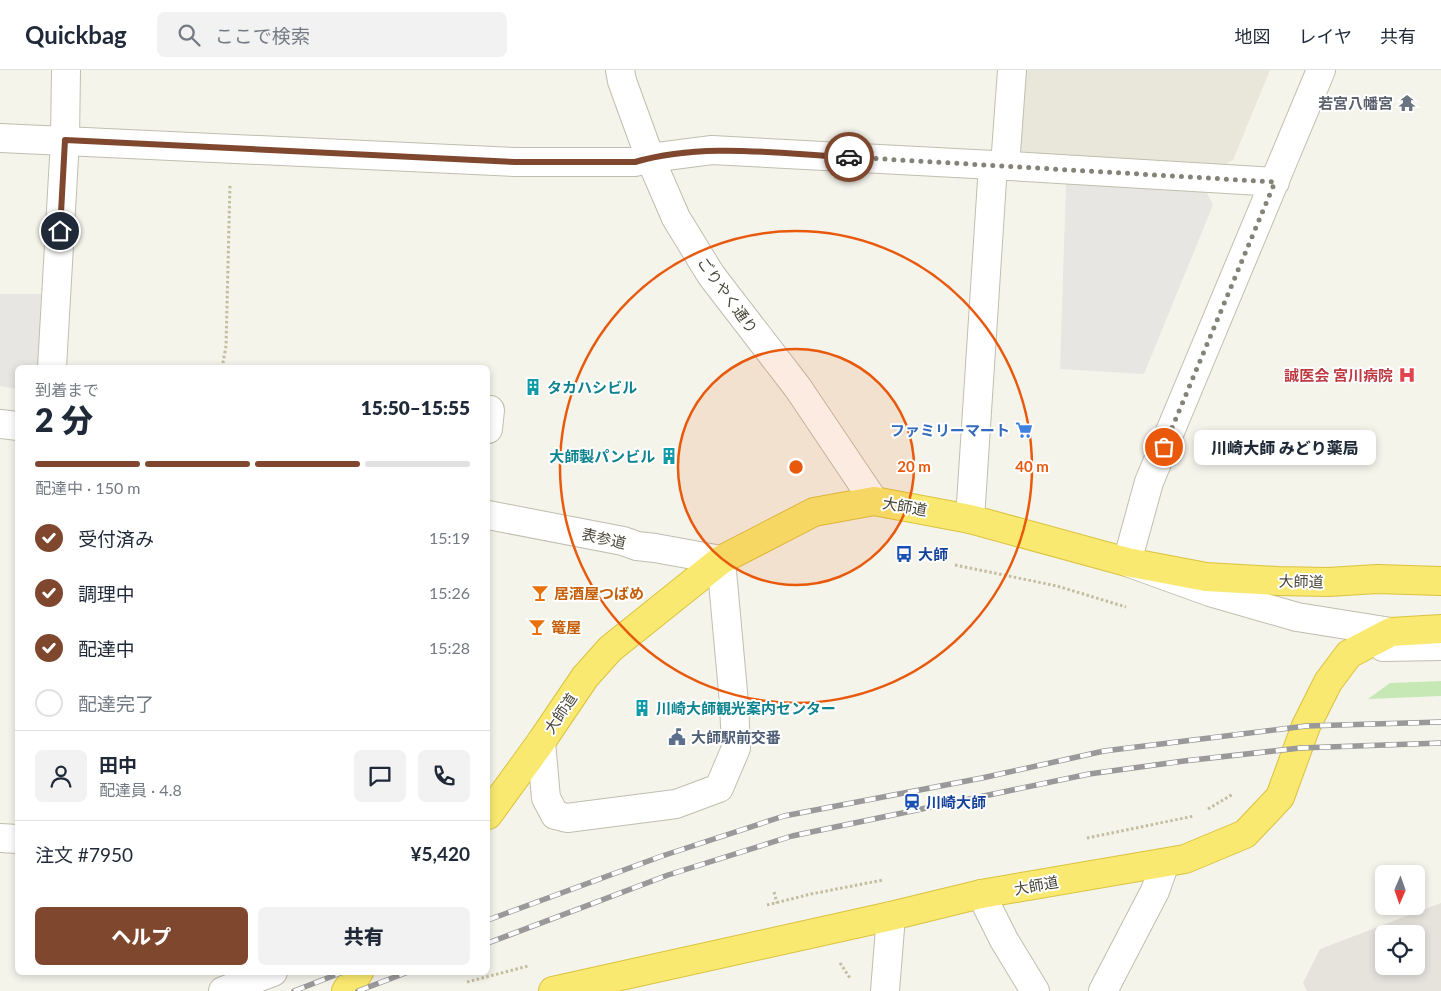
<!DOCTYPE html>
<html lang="ja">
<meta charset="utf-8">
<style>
body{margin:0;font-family:Lato,"Noto Sans JP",sans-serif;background:#f2f2f3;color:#1f2937;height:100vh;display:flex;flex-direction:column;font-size:19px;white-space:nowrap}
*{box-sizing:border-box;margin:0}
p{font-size:16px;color:#747a83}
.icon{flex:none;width:28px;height:28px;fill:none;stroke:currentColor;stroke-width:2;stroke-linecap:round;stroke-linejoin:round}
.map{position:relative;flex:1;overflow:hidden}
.details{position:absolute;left:15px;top:295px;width:475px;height:610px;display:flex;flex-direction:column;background:#fff;border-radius:8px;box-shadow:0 2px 8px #0003}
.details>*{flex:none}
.needle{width:32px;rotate:182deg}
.buttons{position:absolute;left:1375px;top:795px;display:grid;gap:10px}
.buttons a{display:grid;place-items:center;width:50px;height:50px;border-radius:8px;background:#fff;box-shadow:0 2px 8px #0003;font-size:25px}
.pin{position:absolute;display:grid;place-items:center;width:42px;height:42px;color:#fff;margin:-21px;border:2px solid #fff;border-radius:50%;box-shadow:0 1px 5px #0007}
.courier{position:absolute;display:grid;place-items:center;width:50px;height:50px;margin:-25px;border:4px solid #7f482e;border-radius:50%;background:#fff;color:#222;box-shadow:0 1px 6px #0007}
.bubble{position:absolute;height:35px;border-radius:8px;background:#fff;box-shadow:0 2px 8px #0003;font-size:16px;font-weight:800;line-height:35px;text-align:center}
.overview em{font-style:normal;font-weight:800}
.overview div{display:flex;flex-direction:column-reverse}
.overview{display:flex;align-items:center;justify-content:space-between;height:85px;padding:0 20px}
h1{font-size:32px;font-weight:800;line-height:38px}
.bar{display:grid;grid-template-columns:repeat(4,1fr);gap:8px 5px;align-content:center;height:60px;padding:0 20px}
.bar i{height:6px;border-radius:4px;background:#e0e1e3}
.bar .active{background:#7f482e}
.bar p{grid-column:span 4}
.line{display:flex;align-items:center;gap:12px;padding:0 20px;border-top:1px solid #e0e1e3}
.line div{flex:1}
.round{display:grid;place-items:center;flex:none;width:52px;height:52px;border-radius:8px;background:#f2f2f3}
ol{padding:0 20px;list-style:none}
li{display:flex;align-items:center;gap:15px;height:55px}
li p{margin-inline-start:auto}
li .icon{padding:5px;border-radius:50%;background:#7f482e;color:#fff;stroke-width:4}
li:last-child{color:#747a83}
li i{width:28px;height:28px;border:2px solid #e0e1e3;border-radius:50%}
.primary-button{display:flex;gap:10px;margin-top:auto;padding:10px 20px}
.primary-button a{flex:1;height:58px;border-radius:8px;background:#7f482e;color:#fff;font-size:20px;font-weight:800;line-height:58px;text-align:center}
.primary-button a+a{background:#f2f2f3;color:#1f2937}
header{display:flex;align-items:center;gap:30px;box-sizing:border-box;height:70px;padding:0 25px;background:#fff;border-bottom:1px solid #e0e1e3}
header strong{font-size:24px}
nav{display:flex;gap:28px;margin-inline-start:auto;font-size:18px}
.search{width:350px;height:45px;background:#f2f2f3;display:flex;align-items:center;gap:12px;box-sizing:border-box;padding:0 18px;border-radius:8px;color:#747a83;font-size:19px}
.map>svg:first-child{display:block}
.residential{fill:#e9e7d9}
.industrial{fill:#e5e3dc;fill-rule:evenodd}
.green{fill:#c6e8b5}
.parking{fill:#e7e6e2}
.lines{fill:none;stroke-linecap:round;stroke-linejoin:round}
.minor-casing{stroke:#c0bead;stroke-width:30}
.highway-casing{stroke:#dac23f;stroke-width:30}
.path{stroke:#c2bd9f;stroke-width:3;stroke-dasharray:2.5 2.5;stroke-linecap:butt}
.minor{stroke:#fff;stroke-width:28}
.highway{stroke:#fae970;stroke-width:28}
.rail-casing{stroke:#999;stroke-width:5.5}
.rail{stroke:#fff;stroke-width:4;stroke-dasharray:11;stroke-linecap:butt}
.done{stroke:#858377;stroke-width:5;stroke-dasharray:0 9}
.route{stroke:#7f482e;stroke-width:6}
.ring{fill:none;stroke:#e8590c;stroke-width:2.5}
.labels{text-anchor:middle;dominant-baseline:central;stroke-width:4;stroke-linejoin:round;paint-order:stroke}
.worship-label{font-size:15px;font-weight:bold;fill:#5b616d;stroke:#fff;text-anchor:end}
.street-label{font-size:15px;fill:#494639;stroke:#fff}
.health-label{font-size:15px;font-weight:bold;fill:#be3a42;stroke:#fff;text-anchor:end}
.culture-label{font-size:15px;font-weight:bold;fill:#0d838f;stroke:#fff;text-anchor:start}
.shop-label{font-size:15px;font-weight:bold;fill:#366cbe;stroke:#fff;text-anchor:end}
.transit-label{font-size:15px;font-weight:bold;fill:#164399;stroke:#fff;text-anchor:start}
.food-label{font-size:15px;font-weight:bold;fill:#c56008;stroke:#fff;text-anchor:start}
.service-label{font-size:15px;font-weight:bold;fill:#4e5e75;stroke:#fff;text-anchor:start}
.centre{fill:#e8590c;stroke:#fff;stroke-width:2.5}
.ring-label{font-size:15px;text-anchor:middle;font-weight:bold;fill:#e8590c;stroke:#fff;stroke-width:4;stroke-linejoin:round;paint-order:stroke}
</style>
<header>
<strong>Quickbag</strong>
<div class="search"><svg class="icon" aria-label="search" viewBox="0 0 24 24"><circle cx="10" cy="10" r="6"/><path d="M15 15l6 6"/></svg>ここで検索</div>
<nav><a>地図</a><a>レイヤ</a><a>共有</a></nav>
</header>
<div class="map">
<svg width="1441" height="921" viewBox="0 0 1441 921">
<rect width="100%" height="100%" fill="#f5f4eb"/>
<path class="residential" d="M1022 0H1270L1233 90 1222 96 1018 85Z"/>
<path class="industrial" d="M1441 833V921H1307L1303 913 1320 879ZM1384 864H1416V896H1384Z"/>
<path class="green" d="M1441 611V626L1368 629 1390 613Z"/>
<path class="parking" d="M1066 114 1205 119 1213 135 1144 304 1060 299Z
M0 224H41L39 297 18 298 17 319 0 316Z"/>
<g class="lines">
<g class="minor-casing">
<path id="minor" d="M620 0 622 11 650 88 676 148 711 205 798 318 874 431
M1321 0 1149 412 1127 492 1210 522 1297 547 1391 562
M0 68 515 92H635L650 88 712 80 993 95 1275 112
M1005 96 1012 0
M52 298 65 70 66 0
M0 354 18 356
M488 359 490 340
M488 445 623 471 637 476 655 478 721 490 734 633 736 678 719 718 676 734 567 748 555 745 546 728 541 672
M970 449 993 95
M1383 577 1441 576
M0 768 18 769
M981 824 1004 870 1035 921
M223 921 273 902
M885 921 891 846
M1103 921 1155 821 1165 793"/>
</g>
<g class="highway-casing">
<path id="highway" d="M488 745 541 672 585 607 610 579 721 490 814 442 874 431 970 449 1127 492 1206 507 1278 511 1328 512 1377 509 1441 511
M346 921 359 902
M553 921 891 846 981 824 1185 789 1245 764 1280 727 1306 656 1328 612 1349 584 1391 562 1441 559"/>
</g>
<path class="path" d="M222 298 226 276 230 114
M955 495 1057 516 1126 537
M1208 739 1233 724
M1087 768 1194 746
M774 822 777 833
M767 835 811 824 883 810
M840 893 850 908
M467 912 528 896"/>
<use href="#minor" class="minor"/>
<use href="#highway" class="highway"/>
<g class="rail-casing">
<path id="rail" d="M488 850 662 786 784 746 982 708 1104 681 1306 656 1441 652
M488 873 668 805 792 766 1089 704 1184 691 1300 678 1441 673
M294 921 343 902
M358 921 408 902"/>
</g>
<use href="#rail" class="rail"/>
</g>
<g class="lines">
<path class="done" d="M849 87 1275 112 1164 377"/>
<path class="route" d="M60 161 65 70 515 92H635C704 72 779 84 849 87"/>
</g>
<circle cx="796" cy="397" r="118" fill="#e8590c" fill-opacity=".12"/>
<g class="ring">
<circle cx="796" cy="397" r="118"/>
<circle cx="796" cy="397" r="236"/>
</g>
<defs>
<g id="temple-bare" transform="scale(1.35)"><path d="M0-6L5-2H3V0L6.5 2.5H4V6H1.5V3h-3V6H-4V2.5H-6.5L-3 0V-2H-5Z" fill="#6b7280" stroke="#fff" stroke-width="2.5" paint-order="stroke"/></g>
<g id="hospital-bare" transform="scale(1.35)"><path d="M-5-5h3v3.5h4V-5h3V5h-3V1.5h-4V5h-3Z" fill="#e0444e" stroke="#fff" stroke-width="2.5" paint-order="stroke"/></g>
<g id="building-bare" transform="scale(1.35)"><path d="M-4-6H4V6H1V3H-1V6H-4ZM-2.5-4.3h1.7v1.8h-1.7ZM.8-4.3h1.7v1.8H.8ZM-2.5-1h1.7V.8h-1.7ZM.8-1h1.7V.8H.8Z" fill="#0f9aa8" stroke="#fff" stroke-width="2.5" paint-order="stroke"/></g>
<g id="supermarket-bare" transform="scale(1.35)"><path d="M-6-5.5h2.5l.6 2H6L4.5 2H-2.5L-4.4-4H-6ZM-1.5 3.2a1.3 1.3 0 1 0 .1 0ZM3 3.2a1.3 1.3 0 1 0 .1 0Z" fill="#3f7fe0" stroke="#fff" stroke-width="2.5" paint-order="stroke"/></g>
<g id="bus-bare" transform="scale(1.35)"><path d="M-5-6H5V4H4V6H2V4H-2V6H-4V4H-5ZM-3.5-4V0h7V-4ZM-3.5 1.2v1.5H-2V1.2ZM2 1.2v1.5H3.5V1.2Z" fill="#1a4fb4" stroke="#fff" stroke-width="2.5" paint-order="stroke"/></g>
<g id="bar-bare" transform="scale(1.35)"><path d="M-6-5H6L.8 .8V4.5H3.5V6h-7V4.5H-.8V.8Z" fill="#e8710a" stroke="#fff" stroke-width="2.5" paint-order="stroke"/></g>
<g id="civic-bare" transform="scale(1.35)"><path d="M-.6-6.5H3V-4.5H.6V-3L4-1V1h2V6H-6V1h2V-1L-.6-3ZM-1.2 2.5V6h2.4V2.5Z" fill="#5c6f8a" stroke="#fff" stroke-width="2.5" paint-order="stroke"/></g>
<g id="station-bare" transform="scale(1.35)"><path d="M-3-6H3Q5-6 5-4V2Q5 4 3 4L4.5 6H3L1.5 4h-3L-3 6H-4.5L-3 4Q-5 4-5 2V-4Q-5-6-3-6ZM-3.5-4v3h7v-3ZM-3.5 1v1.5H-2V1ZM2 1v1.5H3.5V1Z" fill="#1a4fb4" stroke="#fff" stroke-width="2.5" paint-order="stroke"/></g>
</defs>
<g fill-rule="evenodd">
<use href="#temple-bare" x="1407" y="33"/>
<use href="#hospital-bare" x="1407" y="305"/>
<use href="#building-bare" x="533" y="317"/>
<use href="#supermarket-bare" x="1024" y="360"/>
<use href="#building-bare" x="669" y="386"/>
<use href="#bus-bare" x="904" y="484"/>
<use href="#bar-bare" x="540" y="523"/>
<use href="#bar-bare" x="537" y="557"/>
<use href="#building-bare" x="642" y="638"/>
<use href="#civic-bare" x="677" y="667"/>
<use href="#station-bare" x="912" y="732"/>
</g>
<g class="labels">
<g class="worship-label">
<text x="1393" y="33">若宮八幡宮</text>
</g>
<g class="street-label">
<text transform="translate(728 225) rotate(54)">ごりやく通り</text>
<text transform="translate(905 436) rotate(10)">大師道</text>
<text transform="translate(604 468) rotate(13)">表参道</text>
<text transform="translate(1301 511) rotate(1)">大師道</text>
<text transform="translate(560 643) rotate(-56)">大師道</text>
<text transform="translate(1036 815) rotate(-10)">大師道</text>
</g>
<g class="health-label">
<text x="1393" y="305">誠医会 宮川病院</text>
</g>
<g class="culture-label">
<text x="547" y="317">タカハシビル</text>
<text x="655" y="386" text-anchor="end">大師製パンビル</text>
<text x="656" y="638">川崎大師観光案内センター</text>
</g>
<g class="shop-label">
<text x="1010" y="360">ファミリーマート</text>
</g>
<g class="transit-label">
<text x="918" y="484">大師</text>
<text x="926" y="732">川崎大師</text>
</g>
<g class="food-label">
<text x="554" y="523">居酒屋つばめ</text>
<text x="551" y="557">篭屋</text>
</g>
<g class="service-label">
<text x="691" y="667">大師駅前交番</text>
</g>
</g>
<circle cx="796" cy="397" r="8" class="centre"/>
<g class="ring-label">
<text x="914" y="402">20 m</text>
<text x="1032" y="402">40 m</text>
</g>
</svg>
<div class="buttons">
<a><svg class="needle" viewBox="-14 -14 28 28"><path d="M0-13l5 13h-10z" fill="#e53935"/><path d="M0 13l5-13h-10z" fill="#747a83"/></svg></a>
<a><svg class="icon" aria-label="locate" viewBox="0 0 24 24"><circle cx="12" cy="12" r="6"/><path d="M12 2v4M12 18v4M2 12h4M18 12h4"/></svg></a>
</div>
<div class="pin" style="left:1164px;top:377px;background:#ea580c"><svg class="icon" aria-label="bag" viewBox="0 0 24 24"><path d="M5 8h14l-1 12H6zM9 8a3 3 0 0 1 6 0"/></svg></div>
<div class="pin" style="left:60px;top:161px;background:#1f2937"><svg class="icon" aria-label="home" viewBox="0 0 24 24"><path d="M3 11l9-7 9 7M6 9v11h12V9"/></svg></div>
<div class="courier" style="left:849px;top:87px"><svg class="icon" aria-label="car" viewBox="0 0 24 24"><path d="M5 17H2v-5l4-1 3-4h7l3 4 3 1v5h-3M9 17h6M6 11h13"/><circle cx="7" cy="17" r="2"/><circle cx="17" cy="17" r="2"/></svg></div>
<div class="bubble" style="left:1194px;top:360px;width:182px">川崎大師 みどり薬局</div>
<section class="details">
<div class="overview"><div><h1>2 分</h1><p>到着まで</p></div><em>15:50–15:55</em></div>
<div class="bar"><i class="active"></i><i class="active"></i><i class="active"></i><i></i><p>配達中 · 150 m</p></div>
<ol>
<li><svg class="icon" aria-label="check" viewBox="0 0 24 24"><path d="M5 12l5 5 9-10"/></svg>受付済み<p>15:19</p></li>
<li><svg class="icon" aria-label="check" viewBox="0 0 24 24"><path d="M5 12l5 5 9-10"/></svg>調理中<p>15:26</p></li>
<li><svg class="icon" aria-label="check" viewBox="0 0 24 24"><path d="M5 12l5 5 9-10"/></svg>配達中<p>15:28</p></li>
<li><i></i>配達完了</li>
</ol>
<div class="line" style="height:90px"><a class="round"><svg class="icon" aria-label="person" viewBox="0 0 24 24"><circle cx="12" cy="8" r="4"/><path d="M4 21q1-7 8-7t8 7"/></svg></a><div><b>田中</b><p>配達員 · 4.8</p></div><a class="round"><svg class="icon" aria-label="chat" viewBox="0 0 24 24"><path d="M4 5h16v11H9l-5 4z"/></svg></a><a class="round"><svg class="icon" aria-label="phone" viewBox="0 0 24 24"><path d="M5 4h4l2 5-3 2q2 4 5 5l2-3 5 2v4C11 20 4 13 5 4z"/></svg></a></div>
<div class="line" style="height:65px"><div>注文 #7950</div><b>¥5,420</b></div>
<div class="primary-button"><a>ヘルプ</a><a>共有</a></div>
</section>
</div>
